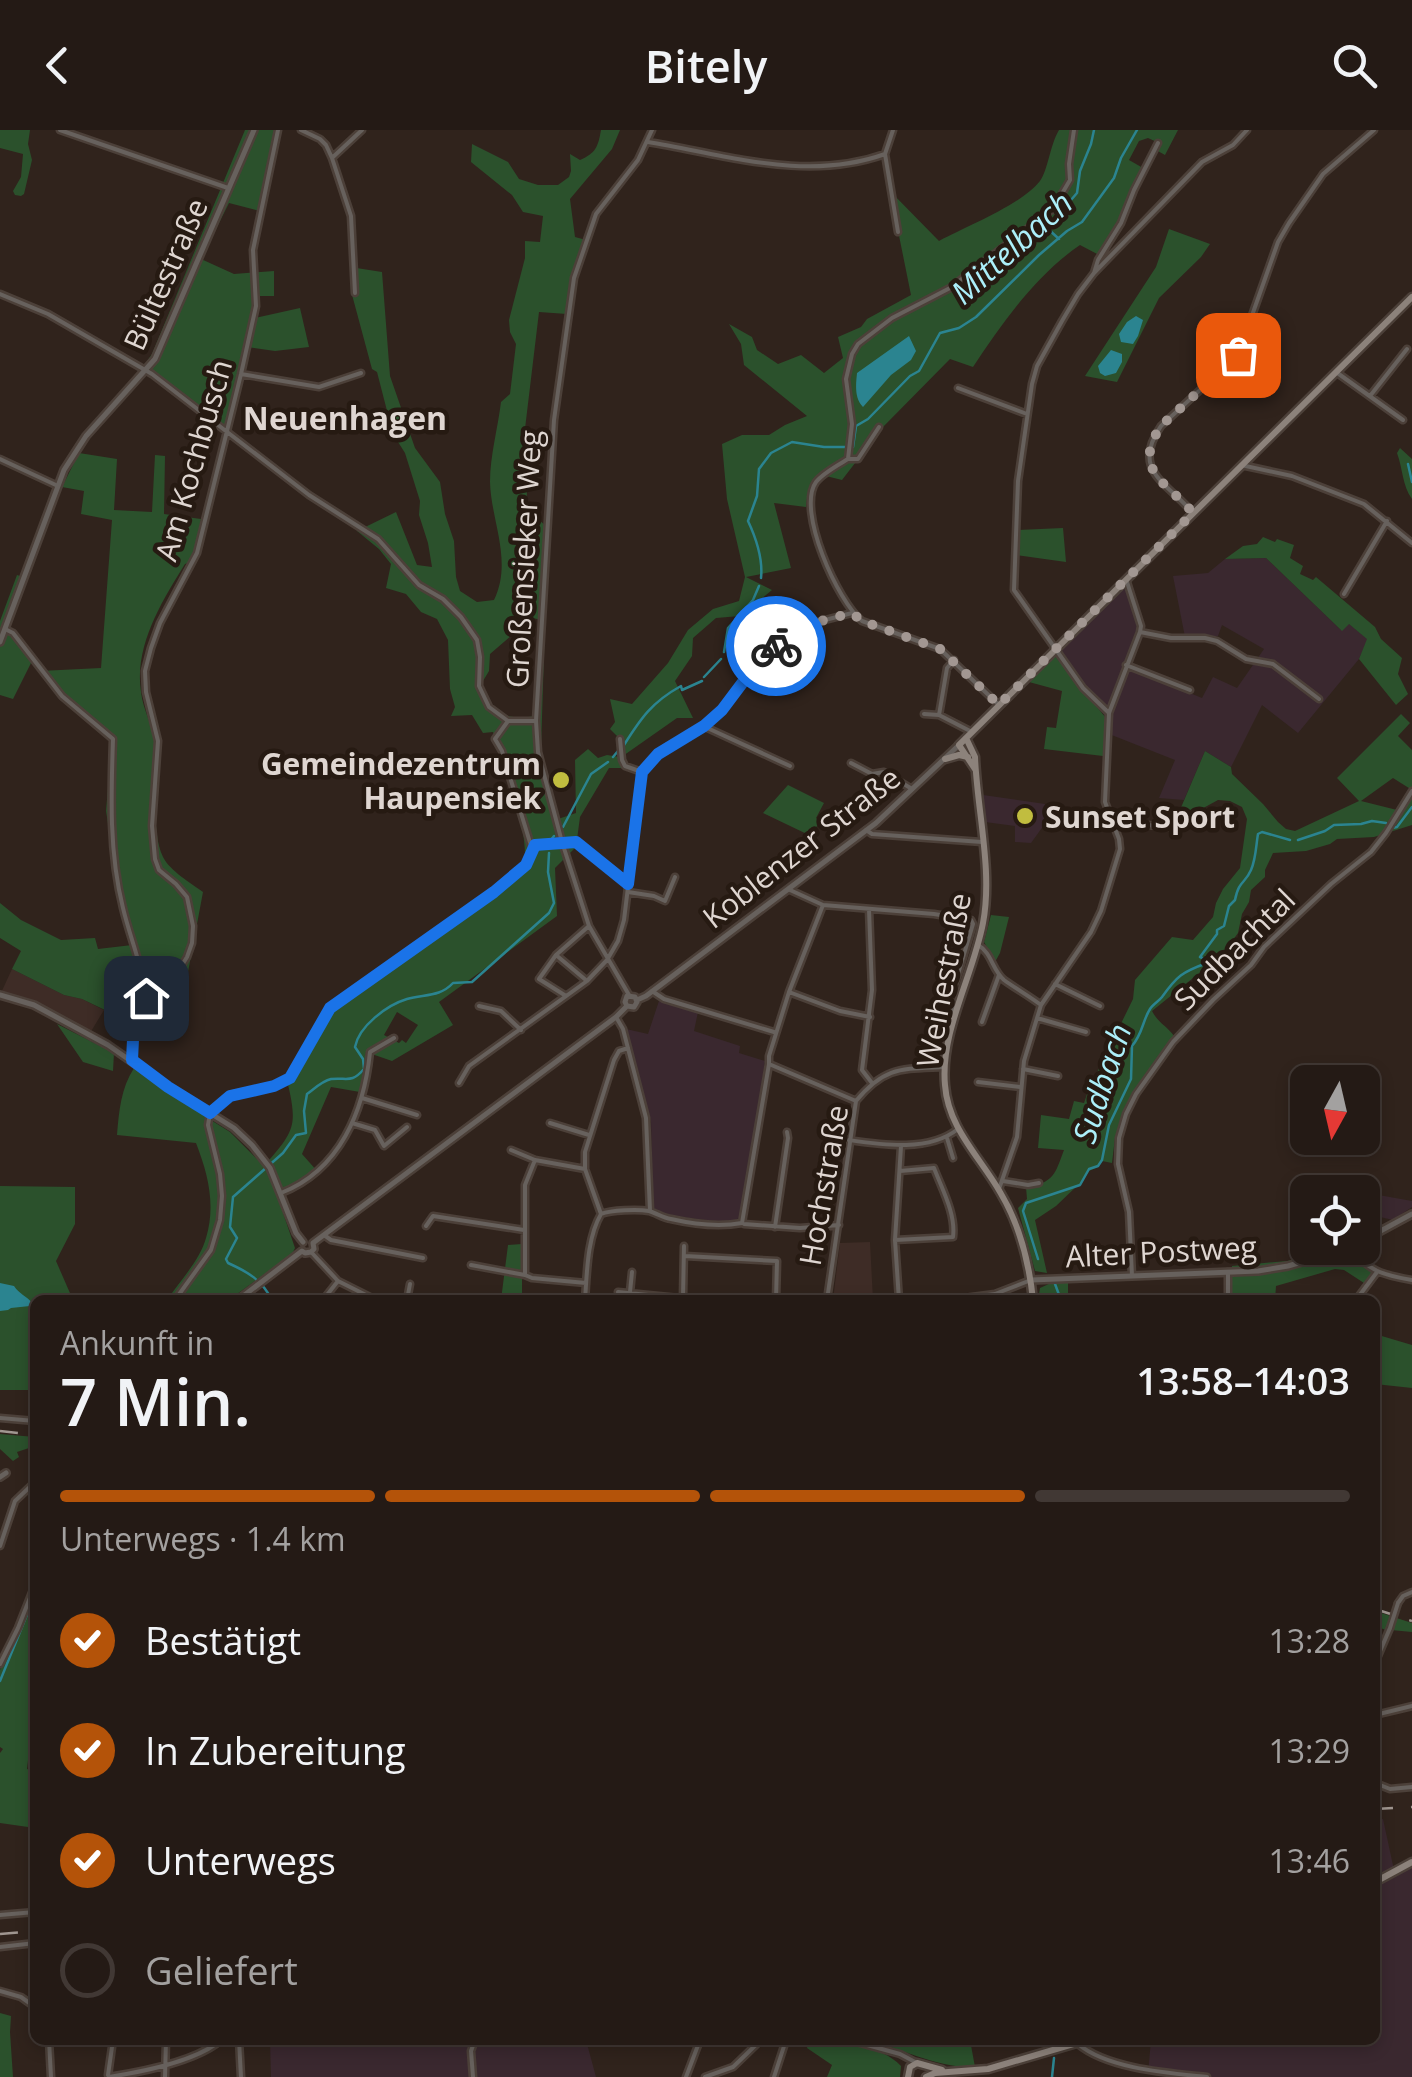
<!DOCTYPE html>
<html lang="de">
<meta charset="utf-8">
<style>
body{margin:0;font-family:"Open Sans",sans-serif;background:#302722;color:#f1f3f6;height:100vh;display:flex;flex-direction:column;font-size:38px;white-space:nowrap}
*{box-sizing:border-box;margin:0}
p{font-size:32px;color:#a3a1a0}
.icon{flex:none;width:55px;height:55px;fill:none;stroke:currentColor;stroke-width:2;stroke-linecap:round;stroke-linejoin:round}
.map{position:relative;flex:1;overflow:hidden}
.drawer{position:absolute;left:30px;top:1165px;width:1350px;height:750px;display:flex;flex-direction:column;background:#241a15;border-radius:15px;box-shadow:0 5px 15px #0003,0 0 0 2px #413834}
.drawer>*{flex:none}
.needle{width:65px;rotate:188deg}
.tools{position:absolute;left:1290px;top:935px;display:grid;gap:20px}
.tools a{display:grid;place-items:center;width:90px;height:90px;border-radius:15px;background:#241a15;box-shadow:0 5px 15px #0003,0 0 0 2px #413834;font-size:50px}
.pin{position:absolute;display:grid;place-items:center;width:85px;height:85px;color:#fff;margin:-42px;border-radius:20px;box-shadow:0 5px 15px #0006}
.courier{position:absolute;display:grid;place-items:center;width:100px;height:100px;margin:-50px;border:8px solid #1a73e8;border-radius:50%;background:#fff;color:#222;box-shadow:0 2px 12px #0007}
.summary em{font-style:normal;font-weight:600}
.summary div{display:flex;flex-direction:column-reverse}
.summary{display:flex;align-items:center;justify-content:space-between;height:170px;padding:0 30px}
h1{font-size:65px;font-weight:600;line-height:75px}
.bar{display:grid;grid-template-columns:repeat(4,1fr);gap:15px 10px;align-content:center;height:120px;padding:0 30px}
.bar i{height:12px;border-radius:8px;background:#413834}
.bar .current{background:#b45309}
.bar p{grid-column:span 4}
ol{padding:0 30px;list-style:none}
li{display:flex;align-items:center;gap:30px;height:110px}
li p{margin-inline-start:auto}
li .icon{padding:10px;border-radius:50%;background:#b45309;color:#fff;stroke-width:4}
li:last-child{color:#a3a1a0}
li i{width:55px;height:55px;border:5px solid #413834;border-radius:50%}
header{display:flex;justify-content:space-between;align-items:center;height:130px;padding:0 30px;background:#241a15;font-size:45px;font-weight:600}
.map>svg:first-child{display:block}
.industrial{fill:#3a282f}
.education{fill:#3e2c26}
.green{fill:#2b512c;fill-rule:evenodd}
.water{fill:#2b8490}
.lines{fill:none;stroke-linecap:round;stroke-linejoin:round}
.stream{stroke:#2b8490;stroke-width:2.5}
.minor-casing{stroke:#4c4039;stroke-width:9}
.tertiary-casing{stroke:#4c4039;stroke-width:10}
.secondary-casing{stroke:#4c4039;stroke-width:11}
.minor{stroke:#67615d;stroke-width:4}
.tertiary{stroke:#67615d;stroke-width:5}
.secondary{stroke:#8c827b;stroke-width:6}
.rail{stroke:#a09690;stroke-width:2.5;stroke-dasharray:18 18;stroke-linecap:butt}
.minor-bridge-casing{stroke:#4c4039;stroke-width:9;stroke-linecap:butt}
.minor-bridge{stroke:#67615d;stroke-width:4}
.done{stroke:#a29792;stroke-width:10;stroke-dasharray:0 18}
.route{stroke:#1a73e8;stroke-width:12}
.poi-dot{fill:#c1bd3f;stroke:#261a12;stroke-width:4}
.labels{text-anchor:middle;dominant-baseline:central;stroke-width:9;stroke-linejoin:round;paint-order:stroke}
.street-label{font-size:30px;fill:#dfd6d1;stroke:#261a12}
.poi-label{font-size:30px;font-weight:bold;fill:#dfd6d1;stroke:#261a12;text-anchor:end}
.water-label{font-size:32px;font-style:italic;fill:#aceffa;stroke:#261a12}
.neighbourhood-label{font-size:32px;font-weight:bold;fill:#dfd6d1;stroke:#261a12}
</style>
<header><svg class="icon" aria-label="back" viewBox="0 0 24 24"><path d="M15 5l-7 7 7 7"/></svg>Bitely<svg class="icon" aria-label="search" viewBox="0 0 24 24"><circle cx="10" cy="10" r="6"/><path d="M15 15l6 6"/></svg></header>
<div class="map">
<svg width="1412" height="1947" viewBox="0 0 1412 1947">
<rect width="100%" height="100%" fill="#30231c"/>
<path class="industrial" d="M1266 428 1341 500 1348 493 1368 509 1359 529 1298 603 1262 575 1231 637 1205 621 1184 670 1159 668 1175 630 1104 602 1106 588 1102 582 1055 526 1125 456 1138 494 1137 502 1124 536 1202 568 1213 547 1237 558 1264 519 1222 495 1218 506 1185 507 1173 446 1208 443 1225 429Z
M983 665 1045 674 1044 695 1031 713 1015 712V696L985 692Z
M659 871 698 882 694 901 740 916 739 923 765 931 743 1085 732 1093 662 1085 653 1079 651 992 626 899 648 904Z
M1345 1059 1412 1071V1077L1393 1090 1363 1083 1362 1062H1344Z
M1383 1689 1394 1740 1412 1733V1947H1179L1148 1944 1151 1910H1375V1690Z
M270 1910H586L596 1947H271Z"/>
<path class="education" d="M12 839 64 865 82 869 104 880 90 903 32 872 1 863Z
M870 1112 873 1170H833L840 1113Z"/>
<path class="green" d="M0 0H30L28 14 32 30 24 64 21 66 15 65 13 61 21 47 23 24 0 18Z
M245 0H276L260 81 229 73 201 129 234 144 274 141V166H257L255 188 300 178 309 217 275 221 247 217 227 298 140 241 152 224Z
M601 0H620L612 19 570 69 575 107 586 110 574 148 567 184 539 182 521 332 528 347 526 378 548 398 541 619 538 622 541 490 517 484 518 500 490 524 489 541 480 556C492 585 505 590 536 586L537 623 555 690 576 683 575 630 588 619 598 628 607 625 620 627 619 608 610 599 615 592 610 569 632 574 668 533 688 500 713 479 739 471 745 447 727 369 722 314 742 305H769L785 295 807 286 744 235 741 214 729 194 752 207 757 220 778 234 801 225 824 243 843 228 838 207 861 197 867 189 911 165 890 61 939 111C967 96 1021 75 1040 51 1048 40 1050 15 1059 0H1178L1165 25 1156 20 1159 13 1148 8 1139 11 1129 30 1143 38 1119 93 1099 125 1080 115C1036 145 1002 193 973 237L950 229 882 298 842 350 822 345C810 352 807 364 806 377L774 373 791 438 746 447 772 460 740 486 716 488 693 508 692 526 675 551 693 588H677L620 628 622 638H609L580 687 576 717 555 738 557 786 439 872 453 895 392 931 366 922 360 962 331 957 302 1024 318 1042 303 1055 277 1065 295 1118 292 1124 229 1170H167C180 1151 200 1130 206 1108 216 1075 208 1044 196 1013L117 1005C119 981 121 958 134 938L163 960 230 1002 264 1036C295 1000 298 997 287 950L328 873 360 856 495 759 525 734C527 689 506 644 493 602L483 603 472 585 451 586 455 577 450 559 448 510 437 489 421 482 406 464 386 458 391 434 379 419 357 401 396 382 417 435 432 437 428 413 419 385 420 371 405 323 393 304 377 242 372 239 351 161 350 137 382 142 390 246 415 318 440 352 445 384 454 411 456 447 460 461 477 472 494 470C513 431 491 391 490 352 490 326 498 297 501 272L510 264 516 214 510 202 509 190 525 128V111L540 112 543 86 523 82 512 65 471 32 472 14 508 32 519 49 538 55H558L569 47 571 41 570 24 580 30C596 23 598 17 601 0ZM397 882 418 895 406 913 402 910 399 913 384 905Z
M1169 99 1210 114 1201 127 1159 168 1117 252 1085 246 1156 137Z
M1400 318 1412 329V369C1402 355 1403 339 1397 323Z
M79 323 117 329 114 380 152 382 155 325 165 326 164 384 201 389 193 431 185 434C162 471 134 516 141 562 143 580 153 596 155 614 158 646 150 700 163 727 170 741 191 753 203 762L188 842C158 856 151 867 132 893L82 869 64 865 12 839 21 821 0 808V773L21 790 61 810 95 808 98 819 132 815 121 776 106 681 112 611 74 581 40 541 101 538 112 390 81 384 84 361 62 357Z
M1063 398 1066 432 1016 425 1018 400Z
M1263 407 1275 412 1277 409 1294 415 1290 428 1303 436 1300 444 1313 450 1316 447 1375 497 1381 509 1402 528 1398 544 1408 564 1396 575 1359 529 1367 509 1349 494 1342 501 1266 428 1225 429 1243 416 1257 414Z
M17 445 26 448 6 501 32 531 13 569 0 565V491Z
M1055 526 1106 588 1103 626 1044 619 1047 597 1056 598 1062 561 1029 552Z
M1401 584 1410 593 1398 606 1412 620V660L1393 648 1361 671 1397 680 1402 678 1412 661V695L1374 707 1337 709 1330 714 1306 721 1273 723 1265 740V747L1251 760 1249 772 1242 784 1238 803 1223 824 1152 881C1158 893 1167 896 1174 906L1127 973 1115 1008 1112 1033 1102 1031 1098 1037 1089 1041 1080 1056 1078 1055 1056 1076 1035 1090 1047 1143 1035 1141 1018 1078 1027 1069 1026 1057C1054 1053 1055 1044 1064 1020L1038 1018 1041 985 1069 989 1074 971 1084 973 1088 961 1133 869 1135 850 1172 807 1193 810 1213 787 1216 773 1223 759 1240 738 1247 689 1242 677 1230 671 1218 670 1174 694 1205 621 1231 637 1232 644 1263 674 1278 692 1286 699 1295 701 1359 671 1337 648Z
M788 655 824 673 816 688 820 691 811 706 763 683Z
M991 785 1009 787 1000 823 995 832 984 812Z
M57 894 114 923 113 941 83 932Z
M0 1056 75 1057V1094L56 1131 73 1170H35V1260H0Z
M522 1114V1170H501L508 1115Z
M1333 1118H1352L1364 1130 1377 1138 1364 1153 1344 1140 1335 1139 1276 1156 1275 1170H1232V1136L1287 1131Z
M1068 1151V1170H1038L1040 1158 1051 1153Z
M1375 1204 1412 1215V1258L1375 1254Z
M0 1304 35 1307V1316L17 1322 19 1327 13 1331 0 1319Z
M35 1459V1609L30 1613 27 1639 35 1641V1698L0 1693V1623L3 1619 0 1617V1540Z
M1375 1481 1412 1493V1502L1391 1500V1497L1386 1500 1375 1496Z
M0 1883 11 1886 10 1902 13 1947H0Z
M810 1910C838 1912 881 1914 901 1936L900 1947H827L832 1935 807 1918Z
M868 1910H970L975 1937C940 1939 902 1919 868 1910Z"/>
<path class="water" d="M1136 186 1143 190 1138 206 1133 214 1121 212 1119 204 1127 192Z
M909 206 916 221 911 230 891 245 863 277C854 268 856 254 857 243Z
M1111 220 1122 224V232L1116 243 1105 246 1100 243 1098 236Z
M0 1153 14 1156C19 1164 27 1166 32 1173L30 1176 11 1178 8 1180 0 1181Z"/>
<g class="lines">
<path class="stream" d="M1059 109 1047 98 1077 63 1080 41 1091 14 1094 0
M1408 334 1412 352
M761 448C763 429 756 408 748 391L757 366 759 339 771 323 792 312 824 317H853L856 296 868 289 910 246 919 241 940 203 959 198 976 187 1039 125 1067 101 1082 92 1114 48 1121 28 1137 0
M724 522 728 498 753 470 759 456
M704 547 721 529
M624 615C641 588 652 572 681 556L682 560 702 551
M613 627 618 621
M563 697 591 644 608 632
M1392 698 1397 697 1412 677
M1298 710 1325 701 1334 695 1361 694 1372 691 1386 693
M550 711 554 706
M1038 1129 1023 1081 1026 1073 1080 1055 1089 1039 1098 1036 1102 1030 1109 995 1131 949 1132 916C1143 903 1142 892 1150 879 1153 874 1159 871 1162 867 1177 846 1182 842 1207 833V830L1200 827 1217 804V800L1224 796 1229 776 1235 770C1239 750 1245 754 1251 740 1256 729 1256 715 1258 704L1262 702 1290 710
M1055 1154 1061 1170
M272 1170C262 1150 248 1142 228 1133L226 1129 237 1108 230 1097 233 1067 283 1023 296 1005 306 1003 304 981 307 964C314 959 322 951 331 949 347 947 351 954 364 939L363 929 355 917C359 896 387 875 407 869 425 864 440 867 453 853L472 852 549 783 554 773 548 742 549 723
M30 1176 35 1180
M0 1551 35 1465
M1051 1910 1052 1913
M1052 1947 1054 1928"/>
<g class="minor-casing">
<path id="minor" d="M60 0 228 58
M301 0 320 9 326 15 332 28 351 86 355 163
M893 0 885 24 898 102
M648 12C727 25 807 52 885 24
M333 27 362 0
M1094 143 1098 130 1121 93 1134 60 1158 13
M0 164 48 184 152 244 309 365 378 409 419 455 443 469 461 487 477 510 480 527 479 556 489 577 508 591H536
M1336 242 1403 290
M241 244 319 257 361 243
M958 258 1027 284
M1370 266 1407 219
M0 329 58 356
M848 329H858L879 297
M1241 335 1292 346 1364 374 1412 413
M1193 383C1168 353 1130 341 1161 296L1238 225 1278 112 1289 93 1323 44 1374 0
M1344 464 1387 391
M5 499 13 503 62 566 113 609C111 666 109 722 123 778 130 808 143 837 146 868
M1140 502 1171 508H1205L1217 511 1246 529 1273 534 1319 569
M1126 535 1190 560
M999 575 940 519 862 491C838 472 796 380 816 352 823 343 838 335 848 329L852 294 846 249 852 224 858 214 892 188 950 158 1053 79 1070 50 1069 34 1074 0
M1109 583 1083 558 1014 460 1018 351 1032 254 1037 236 1062 191 1078 164 1094 143 1202 32 1233 15 1247 0
M924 584 939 585 972 602
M939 585 947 538 954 530
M508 591 495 609 502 621 532 719
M703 596 790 636
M620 609 622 630 625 636 642 642
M851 633 872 644 884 642 912 659
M1113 692 1170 697
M866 700 872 704 982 712
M790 760 823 775 934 784 971 790 973 794 958 844 936 903
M628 762 654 766 665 771 675 747
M823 775 789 862 769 926V934L856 971
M869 779 872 860 862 940 872 953
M978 815C992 823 992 840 1004 850 1015 858 1029 866 1041 875
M556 825 587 851
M1055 854 1100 876
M652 861 664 869 774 902
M789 862 840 881 870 887
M629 865 589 796 562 712 538 622 536 591 554 290 574 148 596 84 638 30 652 0
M566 866 539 849 556 825 589 796
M479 876 501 881 521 900
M616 887 623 899 646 988 650 1081
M1037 888 1086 902
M982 892 999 845
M939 894 944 892 956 877
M132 930 134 889 146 868 179 840 187 827 192 813 193 796 187 767 176 754 159 740 155 729 152 696 158 611 146 562 145 541 151 518 160 493 197 423 241 244 256 176 253 120 278 0
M1023 939 1058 946
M978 952 1020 957
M459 953 469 936 587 851 607 830 618 811 624 790 642 642 658 624 703 596 722 580 755 536 785 508 806 495 852 483
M362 968 417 985
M352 993 375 1000 384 1016 407 997
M550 993 589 1005
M947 1008 953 1028
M849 1010C883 1015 929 1022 958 999
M511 1020 535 1030 585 1039
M535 1030 525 1055V1145L532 1148 586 1153
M1003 1051 1028 1055 1039 1053
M999 1059 1017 1007 1024 931 1041 875 1091 802 1101 781 1120 719 1119 709 1105 672 1109 583 1140 502 1141 496 1127 452
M281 1063C340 1040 364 981 370 922L394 908
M601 1084C611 1080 638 1079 649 1081 656 1083 663 1088 671 1089 693 1094 719 1097 742 1093L769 934
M744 1094 800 1098 839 1095
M426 1096 433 1086 524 1100
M775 1097 788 1008 787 1002
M324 1105 331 1110 423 1128
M895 1110 953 1107C956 1084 942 1059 934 1038L900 1041
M1350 1118C1369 1141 1382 1145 1412 1150
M312 1123 338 1151 376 1170
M685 1126 777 1131 776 1170
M471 1135 525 1145
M1132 1146 1129 1082 1118 1034 1119 1008 1126 984 1136 964 1173 912 1213 870 1251 835 1264 817 1331 754 1371 722 1386 703 1412 661
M618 1162 699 1170
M630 1162 632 1142
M683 1168 684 1116
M175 1170 211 1120 220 1090 222 1066 220 1044 208 995 210 983 230 965 274 956 289 948 330 878 494 761 527 735 532 719 535 715 575 712 628 754
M323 1170 338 1151
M407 1170 410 1154
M585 1170C587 1143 587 1108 601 1084L585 1039V1022L614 930 619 921 628 918
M827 1170 856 971C885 936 902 939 944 937
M899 1170 895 1110 901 1016
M949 1170 995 1164 1031 1150
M1228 1170V1142
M1356 1170 1377 1142
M0 1288 35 1291
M0 1416 15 1371 35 1352
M1398 1473 1403 1466 1412 1462
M1375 1533 1390 1498
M0 1534 18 1498 35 1455
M1375 1585 1412 1576
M1375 1653 1390 1659 1412 1657
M0 1785 35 1782
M0 1817 35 1813
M0 1861 21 1867 35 1877
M49 1910 51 1947
M239 1910 241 1947
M849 1910 900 1924 917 1933
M1078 1914C1108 1939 1169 1943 1207 1947
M108 1945 113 1910
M109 1947C141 1942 189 1933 216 1914
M165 1947 166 1910
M473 1947 471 1921 475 1910
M686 1947 700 1910
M705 1947 733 1937 761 1910
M774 1947 786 1910"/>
</g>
<g class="tertiary-casing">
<path id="tertiary" d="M0 512 64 340 86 306 155 229 254 0
M0 865 34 875 108 915 168 957 234 998 252 1015 270 1038 296 1103 303 1112
M637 870 646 866 876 693 959 615
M1362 1111 1412 1084
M1031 1150 1258 1141 1288 1136 1350 1118
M238 1170 302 1121 305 1123 311 1122 314 1119 313 1113 616 887 627 876 634 877 637 872 635 867 627 866 625 872 627 876
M0 1347 6 1343"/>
</g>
<g class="secondary-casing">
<path id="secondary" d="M966 608 975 627C977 680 993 741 983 793 973 846 940 902 945 955 948 998 980 1027 1000 1062 1020 1095 1029 1132 1033 1170
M945 629 959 625 968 627
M975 639 959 615 1412 167
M1375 1752 1412 1732
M908 1947 910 1937 917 1933 942 1940
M926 1947 935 1943 988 1939 1087 1910"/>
</g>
<use href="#minor" class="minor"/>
<use href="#tertiary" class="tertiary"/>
<use href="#secondary" class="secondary"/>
<path class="rail" d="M0 1301 35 1305
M1375 1479 1412 1491
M1375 1679 1412 1677
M0 1804 35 1801"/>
<g class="minor-bridge-casing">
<path id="minor-bridge" d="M1390 1498 1398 1473"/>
</g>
<use href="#minor-bridge" class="minor-bridge"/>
</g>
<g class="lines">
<path class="done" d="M776 516 806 495 852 483 862 491 940 519 999 575 1193 383C1167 352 1131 341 1161 296L1238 225"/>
<path class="route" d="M146 868 134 889 132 930 168 957 210 983 230 966 274 956 290 948 330 878 494 762 526 735 535 715 576 712 628 754 642 642 658 624 704 596 722 580 755 536 776 516"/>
</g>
<g class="poi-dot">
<circle cx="561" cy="650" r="10"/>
<circle cx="1025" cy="686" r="10"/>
</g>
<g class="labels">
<g class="street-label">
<text transform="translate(165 144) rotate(-66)">Bültestraße</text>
<text transform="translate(193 330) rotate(-74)">Am Kochbusch</text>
<text transform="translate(523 429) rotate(-87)">Großensieker Weg</text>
<text transform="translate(801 717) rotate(-38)">Koblenzer Straße</text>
<text transform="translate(1234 819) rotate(-45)">Sudbachtal</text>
<text transform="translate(943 850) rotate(-79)">Weihestraße</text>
<text transform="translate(823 1055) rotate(-80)">Hochstraße</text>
<text transform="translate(1161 1121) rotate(-3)">Alter Postweg</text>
</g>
<g class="poi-label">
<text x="541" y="633">Gemeindezentrum<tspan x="541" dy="34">Haupensiek</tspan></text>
<text x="1045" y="686" text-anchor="start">Sunset Sport</text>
</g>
<g class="water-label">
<text transform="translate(1011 117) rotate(-42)">Mittelbach</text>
<text transform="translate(1101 953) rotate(-72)">Sudbach</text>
</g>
<g class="neighbourhood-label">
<text x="345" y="287">Neuenhagen</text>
</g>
</g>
</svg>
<div class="tools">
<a><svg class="needle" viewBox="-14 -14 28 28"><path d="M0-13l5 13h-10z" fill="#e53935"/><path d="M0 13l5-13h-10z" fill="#a3a1a0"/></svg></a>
<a><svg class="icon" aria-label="locate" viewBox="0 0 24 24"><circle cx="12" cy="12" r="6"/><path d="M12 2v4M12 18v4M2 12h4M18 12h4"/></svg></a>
</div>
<div class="pin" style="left:1238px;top:225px;background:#ea580c"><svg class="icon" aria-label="bag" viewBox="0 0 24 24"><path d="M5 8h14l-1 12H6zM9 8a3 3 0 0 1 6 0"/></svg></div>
<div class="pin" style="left:146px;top:868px;background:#1f2937"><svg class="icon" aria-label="home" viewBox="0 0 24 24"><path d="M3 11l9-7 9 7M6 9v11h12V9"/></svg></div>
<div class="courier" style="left:776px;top:516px"><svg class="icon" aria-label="bike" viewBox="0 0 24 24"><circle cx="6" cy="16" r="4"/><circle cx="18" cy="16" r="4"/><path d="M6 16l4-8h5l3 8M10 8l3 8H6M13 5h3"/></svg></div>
<section class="drawer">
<div class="summary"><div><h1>7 Min.</h1><p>Ankunft in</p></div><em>13:58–14:03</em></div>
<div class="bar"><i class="current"></i><i class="current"></i><i class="current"></i><i></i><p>Unterwegs · 1.4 km</p></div>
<ol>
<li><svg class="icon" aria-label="check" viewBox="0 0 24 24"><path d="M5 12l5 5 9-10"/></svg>Bestätigt<p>13:28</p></li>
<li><svg class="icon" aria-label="check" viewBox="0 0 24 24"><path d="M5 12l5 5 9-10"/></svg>In Zubereitung<p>13:29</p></li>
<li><svg class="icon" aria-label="check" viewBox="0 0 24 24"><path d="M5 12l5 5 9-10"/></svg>Unterwegs<p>13:46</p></li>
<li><i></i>Geliefert</li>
</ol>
</section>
</div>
